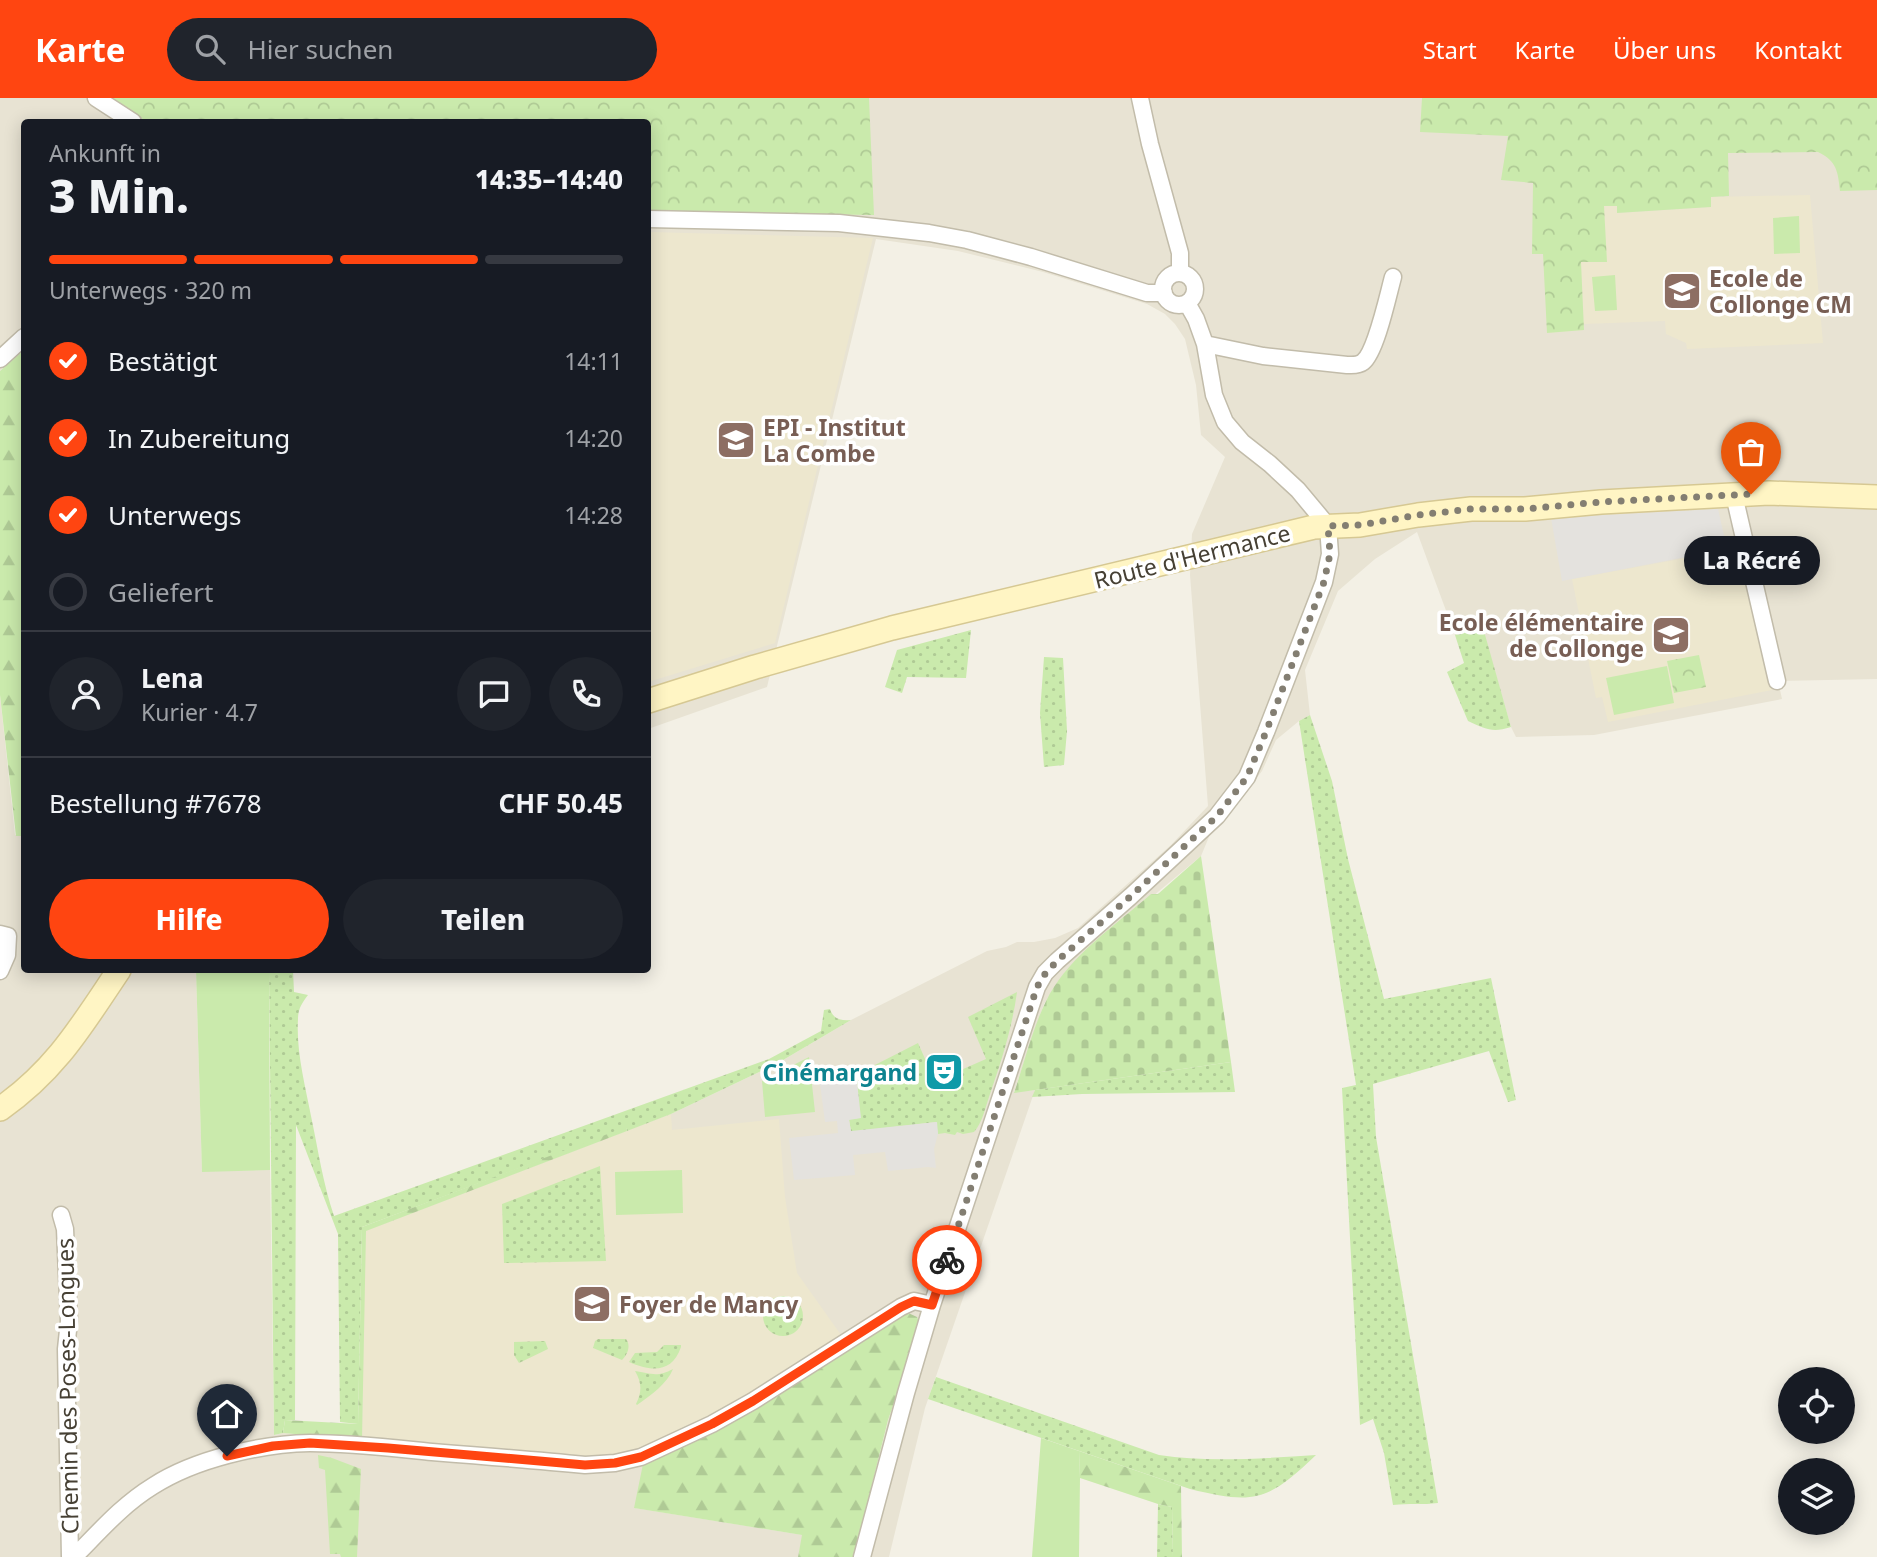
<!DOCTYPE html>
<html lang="de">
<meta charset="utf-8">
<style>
body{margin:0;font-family:"Noto Sans",sans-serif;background:#20242c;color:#f1f3f6;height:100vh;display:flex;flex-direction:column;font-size:26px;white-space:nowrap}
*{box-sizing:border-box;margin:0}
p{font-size:23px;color:#9ea1a6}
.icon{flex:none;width:38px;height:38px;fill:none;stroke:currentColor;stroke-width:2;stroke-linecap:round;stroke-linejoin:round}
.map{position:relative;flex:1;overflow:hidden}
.sheet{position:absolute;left:21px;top:21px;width:630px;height:854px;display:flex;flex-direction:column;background:#171b24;border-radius:7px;box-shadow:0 4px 18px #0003}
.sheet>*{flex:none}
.buttons{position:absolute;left:1778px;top:1269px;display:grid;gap:14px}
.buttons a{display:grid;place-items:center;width:77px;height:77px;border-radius:50%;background:#171b24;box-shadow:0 4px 18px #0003;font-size:35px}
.pin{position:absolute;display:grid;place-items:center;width:60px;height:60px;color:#fff;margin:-72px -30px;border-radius:50% 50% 50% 0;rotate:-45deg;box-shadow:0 0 7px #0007}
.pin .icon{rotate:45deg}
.courier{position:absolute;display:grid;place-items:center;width:70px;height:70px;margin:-35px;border:5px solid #ff4511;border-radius:50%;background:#fff;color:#222;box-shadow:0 2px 9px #0007}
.bubble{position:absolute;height:49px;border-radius:24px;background:#171b24;box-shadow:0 4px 18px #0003;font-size:23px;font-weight:800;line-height:49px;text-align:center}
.summary em{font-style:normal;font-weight:800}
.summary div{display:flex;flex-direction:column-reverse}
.summary{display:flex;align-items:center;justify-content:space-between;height:119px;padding:0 28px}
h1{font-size:46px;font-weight:800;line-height:52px}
.bar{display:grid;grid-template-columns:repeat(4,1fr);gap:10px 7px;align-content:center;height:84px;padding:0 28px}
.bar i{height:9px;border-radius:5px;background:#363941}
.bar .active{background:#ff4511}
.bar p{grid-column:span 4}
.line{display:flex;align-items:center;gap:18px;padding:0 28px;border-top:2px solid #363941}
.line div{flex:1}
.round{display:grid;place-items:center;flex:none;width:74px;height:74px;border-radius:37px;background:#20242c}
ol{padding:0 28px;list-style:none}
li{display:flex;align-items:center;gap:21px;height:77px}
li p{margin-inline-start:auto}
li .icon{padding:7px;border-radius:50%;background:#ff4511;color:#fff;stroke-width:4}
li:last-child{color:#9ea1a6}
li i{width:38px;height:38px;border:4px solid #363941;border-radius:50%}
.button{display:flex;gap:14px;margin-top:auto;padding:14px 28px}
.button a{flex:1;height:80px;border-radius:42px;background:#ff4511;color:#fff;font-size:28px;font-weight:800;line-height:80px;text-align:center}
.button a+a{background:#20242c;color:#f1f3f6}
header{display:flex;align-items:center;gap:42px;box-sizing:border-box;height:98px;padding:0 35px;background:#ff4511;color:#fff}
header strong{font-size:33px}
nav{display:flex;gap:38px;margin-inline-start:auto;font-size:24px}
.search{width:490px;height:63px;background:#20242c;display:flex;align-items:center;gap:18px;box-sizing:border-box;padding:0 24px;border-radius:38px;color:#9ea1a6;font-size:26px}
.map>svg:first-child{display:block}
.residential{fill:#e8e3d3}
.education{fill:#ede7ce}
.grass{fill:url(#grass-dots)}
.forest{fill:url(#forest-firs)}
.cemetery{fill:url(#cemetery-stones)}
.park{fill:url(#park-crowns)}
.garden{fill:#caeaac}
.parking{fill:#e4e2de}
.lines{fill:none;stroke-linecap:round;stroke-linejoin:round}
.minor-casing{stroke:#c2bcaa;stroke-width:19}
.secondary-casing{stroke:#d6c893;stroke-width:26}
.minor{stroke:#fff;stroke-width:16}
.secondary{stroke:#fff5c4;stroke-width:23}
.done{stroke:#837e72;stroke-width:7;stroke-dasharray:0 12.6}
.route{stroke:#ff4511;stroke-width:9}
.labels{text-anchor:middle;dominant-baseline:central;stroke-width:7;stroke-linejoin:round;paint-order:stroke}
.education-label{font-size:23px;font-weight:bold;fill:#785e54;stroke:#fff;text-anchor:start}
.street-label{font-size:23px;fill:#464034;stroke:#fff}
.culture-label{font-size:23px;font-weight:bold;fill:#0d838f;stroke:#fff;text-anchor:end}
</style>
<header>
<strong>Karte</strong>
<div class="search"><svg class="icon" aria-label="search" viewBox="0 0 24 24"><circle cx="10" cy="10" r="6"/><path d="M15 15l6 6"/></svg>Hier suchen</div>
<nav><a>Start</a><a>Karte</a><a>Über uns</a><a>Kontakt</a></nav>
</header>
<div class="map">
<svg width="1877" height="1459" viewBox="0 0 1877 1459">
<defs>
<pattern id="grass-dots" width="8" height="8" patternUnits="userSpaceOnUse" patternTransform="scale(1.75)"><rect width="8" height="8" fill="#caeaac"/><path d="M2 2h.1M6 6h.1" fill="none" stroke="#afca95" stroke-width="1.8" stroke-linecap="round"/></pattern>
<pattern id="forest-firs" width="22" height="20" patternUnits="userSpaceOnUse" patternTransform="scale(1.75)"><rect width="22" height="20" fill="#caeaac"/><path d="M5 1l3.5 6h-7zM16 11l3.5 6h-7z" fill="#afca95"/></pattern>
<pattern id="cemetery-stones" width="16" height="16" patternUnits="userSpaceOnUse" patternTransform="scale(1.75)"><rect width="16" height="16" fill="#caeaac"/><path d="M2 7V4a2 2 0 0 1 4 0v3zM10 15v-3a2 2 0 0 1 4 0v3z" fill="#afca95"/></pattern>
<pattern id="park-crowns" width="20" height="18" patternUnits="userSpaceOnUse" patternTransform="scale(1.75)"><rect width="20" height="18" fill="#caeaac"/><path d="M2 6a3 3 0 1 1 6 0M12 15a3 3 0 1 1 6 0" fill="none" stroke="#afca95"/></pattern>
</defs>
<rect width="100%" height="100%" fill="#f3f0e5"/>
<path class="residential" d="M0 0H1877V581L1778 583 1782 601 1594 637 1516 639 1511 629 1481 526 1455 537 1417 434 1375 461 1338 493 1305 572 1310 617 1299 623 1276 642 1262 673 1249 690 1211 734 1201 758 1080 859 1065 874 1044 906 1014 994 1035 992 925 1310 889 1459H854L888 1322 902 1279 635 1410 803 1437 798 1459H0V597L15 737 24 738V872H196L202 1073 270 1072 274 1337 283 1335 362 1342 365 1133 671 1016 778 965 851 922 987 853 1006 849 1017 844H1034L1055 840 1078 830 1171 747 1208 708 1190 477 1192 436 1225 359 1201 337 1196 287 1185 241 1175 226 1165 216 1147 206 1043 174 958 153 876 141 767 589 648 631V24H24V252L0 273Z"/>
<path class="education" d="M1810 97 1823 245 1687 251 1686 245 1666 236 1665 223 1584 226V232L1547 235 1604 108H1617V115L1710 109V99Z
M648 134 873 140 775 545 648 584Z
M1740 450 1772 592 1608 624 1602 599 1596 600 1572 481Z
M671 1016 672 1032 779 1021 785 1099 797 1175 841 1237 749 1298 683 1332 626 1357 586 1361 362 1342 365 1133Z"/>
<path class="grass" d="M1482 526 1511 629C1492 635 1486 631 1468 623L1447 574 1464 565 1455 537Z
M971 532 966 580 907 579 902 595 885 589 897 552Z
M1044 559 1063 560 1067 633 1064 667 1044 669 1040 615Z
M1310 617 1332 683 1348 761 1384 901 1491 880 1516 1002 1508 1004 1489 953 1373 986 1376 1039 1438 1405C1423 1407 1409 1405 1393 1407L1384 1355 1373 1321 1360 1327 1342 990 1356 987 1299 623Z
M269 872H293L294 894 308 897C302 905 298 911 298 921 296 953 305 987 311 1018 318 1051 323 1086 334 1118L769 961 821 933 824 912 830 911C833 921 841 923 851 922L778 965 671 1016 627 1033 626 1030 362 1129 358 1326 340 1324 338 1136 296 1027 295 1322H285L283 1335 274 1337Z
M1017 894C1012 931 1001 964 989 999 985 1011 982 1025 974 1034L963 1036 957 1034 955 1037 945 1035 938 1036 936 1024 851 1034 849 1021 860 1020 857 984 845 985V983L868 971 870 974 874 971 873 968 918 945 934 981 937 980 938 982 986 961 968 919Z
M1231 964 1235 994 1082 996 1032 999 1035 992Z
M600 1068 606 1163 504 1165 502 1106Z
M763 1218a20 20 0 1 1 40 0a20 20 0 1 1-40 0Z
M598 1241H626C631 1247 628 1256 622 1262L593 1250 595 1243Z
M545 1243 548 1251 519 1265 514 1257V1244Z
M664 1247H681V1249C672 1275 652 1274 629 1264L635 1255 657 1254Z
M673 1271C667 1286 651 1297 637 1307L636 1306C642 1294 642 1285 635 1273 650 1275 657 1280 673 1271Z
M936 1279 1159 1357C1210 1365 1263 1360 1316 1357 1268 1403 1255 1407 1190 1391L928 1301Z
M1158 1406 1172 1409 1173 1459H1157Z"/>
<path class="forest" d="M24 252V738H16L0 597V273Z
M626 1029 627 1033 366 1133 362 1342 283 1335 285 1322 358 1326 362 1129Z
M906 1214 917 1219 921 1228 888 1322 854 1459H798L802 1437 634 1410 643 1366Z
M1079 1353 1181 1388 1182 1459H1173L1172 1409 1158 1406 1080 1380Z
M318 1357 332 1360 361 1371 357 1459H341L340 1456H330L325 1372 319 1370Z"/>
<path class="cemetery" d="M1201 758 1231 964 1014 995C1025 963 1036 916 1054 889 1078 852 1118 825 1151 796H1158Z"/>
<path class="park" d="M111 0H869L874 117 648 114V24H147Z
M1422 0H1877V92L1840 93C1838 74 1837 63 1818 54L1728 55 1729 98 1711 99V109L1617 115V108H1604L1607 164H1581L1584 232 1547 235 1543 156H1532L1533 85 1501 82 1508 38 1420 34Z
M1699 557 1706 589 1674 595 1667 563Z"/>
<path class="garden" d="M1799 118 1800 155 1774 156 1773 120Z
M1615 177 1617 212 1595 213 1592 179Z
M1667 568 1674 605 1614 617 1606 580Z
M196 872H269L270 1072 202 1074Z
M809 959 815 1014 765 1019 762 983Z
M682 1072 683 1115 616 1117 615 1074Z
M1041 1340 1079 1353 1080 1380 1079 1459H1032Z"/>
<path class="parking" d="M1718 411 1727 451 1562 483 1551 420Z
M845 983V985L857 984 861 1020 849 1022 851 1033 937 1024 938 1036 934 1051 936 1070 928 1069 888 1073 885 1054 853 1057 855 1077 794 1082 789 1040 838 1035 837 1023 825 1024 820 986Z"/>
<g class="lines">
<g class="minor-casing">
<path id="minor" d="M96 0 133 24
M1140 0 1150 46 1180 155V175
M648 121 839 125 929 135 967 142 1031 159 1147 195H1164
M1163 191a16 16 0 1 1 32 0a16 16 0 1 1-32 0Z
M1205 246 1263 258 1347 267C1352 267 1358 268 1363 264 1376 254 1388 197 1393 179
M0 261 24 239
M1734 397 1777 583
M0 836 8 838 7 857 0 873
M61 1117 65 1131 69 1223 66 1251 70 1459
M74 1459C99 1434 122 1407 153 1388 195 1361 260 1346 310 1345 350 1345 392 1350 432 1354 483 1358 534 1362 585 1367L615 1365 641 1359 712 1326 753 1303 901 1209 914 1203 932 1207
M862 1459 906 1295 932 1207 1037 889 1045 875 1057 863 1131 798 1217 718 1247 679 1266 634 1324 484 1330 456 1328 428 1298 392 1270 366 1242 344 1225 324 1214 297 1205 246 1196 221 1187 205"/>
</g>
<g class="secondary-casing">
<path id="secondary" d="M648 603 755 569 892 530 1314 429 1360 427 1418 417 1471 411H1525L1601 404 1769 395 1877 399
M0 1011C56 972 82 927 119 872"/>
</g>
<use href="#minor" class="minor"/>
<use href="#secondary" class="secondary"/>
</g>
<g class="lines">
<path class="done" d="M947 1162 1037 889 1045 876 1057 863 1131 798 1217 718 1247 679 1266 634 1324 484 1330 456 1328 428 1360 427 1418 417 1471 411H1525L1601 404 1751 396"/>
<path class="route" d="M227 1358 273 1348 310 1345 388 1350 585 1367 615 1365 641 1359 712 1326 753 1303 901 1209 914 1203 932 1207 947 1162"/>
</g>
<defs>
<g id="school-square" transform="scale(2.0125)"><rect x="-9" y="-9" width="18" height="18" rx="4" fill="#8d6e63" stroke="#fff"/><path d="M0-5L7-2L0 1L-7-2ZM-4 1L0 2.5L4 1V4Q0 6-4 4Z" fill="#fff"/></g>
<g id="theatre-square" transform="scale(2.0125)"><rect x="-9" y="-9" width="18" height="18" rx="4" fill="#0f9aa8" stroke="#fff"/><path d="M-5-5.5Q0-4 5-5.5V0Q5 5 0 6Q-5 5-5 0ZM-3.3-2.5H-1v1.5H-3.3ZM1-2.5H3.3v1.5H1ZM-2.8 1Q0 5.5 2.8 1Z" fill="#fff"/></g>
</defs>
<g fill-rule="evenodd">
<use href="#school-square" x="1682" y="193"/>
<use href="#school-square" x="736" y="342"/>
<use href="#school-square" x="1671" y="537"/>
<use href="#theatre-square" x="944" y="974"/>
<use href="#school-square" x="592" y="1206"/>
</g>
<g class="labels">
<g class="education-label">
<text x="1709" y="180">Ecole de<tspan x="1709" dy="26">Collonge CM</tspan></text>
<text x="763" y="329">EPI - Institut<tspan x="763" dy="26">La Combe</tspan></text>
<text x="1644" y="524" text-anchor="end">Ecole élémentaire<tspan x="1644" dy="26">de Collonge</tspan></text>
<text x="619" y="1206">Foyer de Mancy</text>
</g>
<g class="street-label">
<text transform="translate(1192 458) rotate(-14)">Route d'Hermance</text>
<text transform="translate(67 1288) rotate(-91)">Chemin des Poses-Longues</text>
</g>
<g class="culture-label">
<text x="917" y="974">Cinémargand</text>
</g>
</g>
</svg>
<div class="buttons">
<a><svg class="icon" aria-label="locate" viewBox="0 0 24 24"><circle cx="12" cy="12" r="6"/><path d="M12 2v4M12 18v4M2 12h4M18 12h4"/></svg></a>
<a><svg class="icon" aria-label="layers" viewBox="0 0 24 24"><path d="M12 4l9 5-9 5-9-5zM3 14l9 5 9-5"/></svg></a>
</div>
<div class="pin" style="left:1751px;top:396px;background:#ea580c"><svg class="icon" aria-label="bag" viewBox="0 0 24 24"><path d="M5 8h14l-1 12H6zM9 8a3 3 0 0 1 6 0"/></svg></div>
<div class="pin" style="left:227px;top:1358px;background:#1f2937"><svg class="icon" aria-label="home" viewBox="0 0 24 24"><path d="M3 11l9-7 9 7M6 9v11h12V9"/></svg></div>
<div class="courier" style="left:947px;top:1162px"><svg class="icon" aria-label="bike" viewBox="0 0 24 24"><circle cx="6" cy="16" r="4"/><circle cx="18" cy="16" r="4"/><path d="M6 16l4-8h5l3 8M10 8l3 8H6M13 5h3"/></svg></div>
<div class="bubble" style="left:1684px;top:438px;width:136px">La Récré</div>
<section class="sheet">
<div class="summary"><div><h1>3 Min.</h1><p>Ankunft in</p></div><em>14:35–14:40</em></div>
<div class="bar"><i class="active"></i><i class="active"></i><i class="active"></i><i></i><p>Unterwegs · 320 m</p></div>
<ol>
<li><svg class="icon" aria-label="check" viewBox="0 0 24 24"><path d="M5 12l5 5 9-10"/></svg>Bestätigt<p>14:11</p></li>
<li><svg class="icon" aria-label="check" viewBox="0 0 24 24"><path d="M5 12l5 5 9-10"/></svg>In Zubereitung<p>14:20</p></li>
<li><svg class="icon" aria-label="check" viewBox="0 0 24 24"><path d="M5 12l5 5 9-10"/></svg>Unterwegs<p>14:28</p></li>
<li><i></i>Geliefert</li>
</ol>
<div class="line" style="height:126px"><a class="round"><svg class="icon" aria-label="person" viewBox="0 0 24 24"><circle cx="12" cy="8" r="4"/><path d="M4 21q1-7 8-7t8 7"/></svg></a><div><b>Lena</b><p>Kurier · 4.7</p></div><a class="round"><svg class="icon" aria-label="chat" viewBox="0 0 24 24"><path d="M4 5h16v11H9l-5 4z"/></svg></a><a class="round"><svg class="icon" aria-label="phone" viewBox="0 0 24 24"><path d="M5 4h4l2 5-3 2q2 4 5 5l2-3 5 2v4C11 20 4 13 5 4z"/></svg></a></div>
<div class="line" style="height:91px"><div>Bestellung #7678</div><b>CHF 50.45</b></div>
<div class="button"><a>Hilfe</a><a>Teilen</a></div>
</section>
</div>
